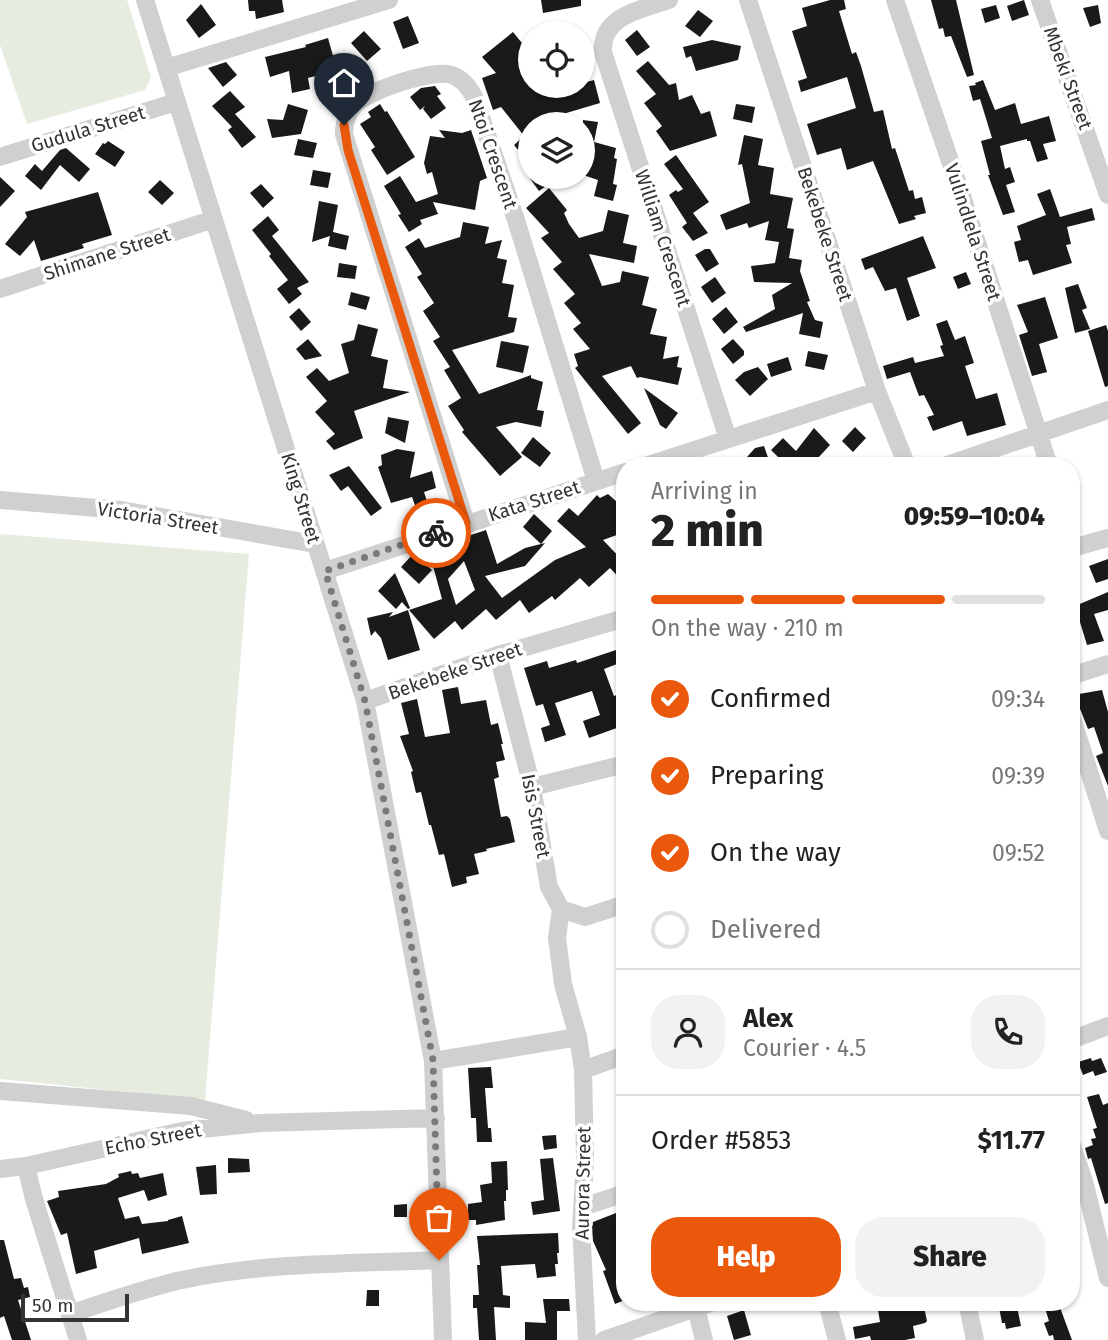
<!DOCTYPE html>
<meta charset="utf-8">
<style>
body{margin:0;font-family:"Fira Sans",sans-serif;background:#f2f2f2;color:#222;height:100vh;display:flex;flex-direction:column;font-size:26px;white-space:nowrap}
*{box-sizing:border-box;margin:0}
p{font-size:23px;color:#767676}
.icon{flex:none;width:38px;height:38px;fill:none;stroke:currentColor;stroke-width:2;stroke-linecap:round;stroke-linejoin:round}
.map{position:relative;flex:1;overflow:hidden}
.side{position:absolute;left:616px;top:457px;width:464px;height:854px;display:flex;flex-direction:column;background:#fff;border-radius:28px;box-shadow:0 2px 5px #0004}
.side>*{flex:none}
.tools{position:absolute;left:518px;top:21px;display:grid;gap:14px}
.tools a{display:grid;place-items:center;width:77px;height:77px;border-radius:50%;background:#fff;box-shadow:0 2px 5px #0004;font-size:35px}
.scale{position:absolute;left:21px;bottom:18px;width:108px;box-sizing:border-box;padding-left:7px;border:4px solid #333;border-top:0;font-size:19px;line-height:24px;white-space:nowrap;color:#333;-webkit-text-stroke:5px #fff;paint-order:stroke}
.pin{position:absolute;display:grid;place-items:center;width:60px;height:60px;color:#fff;margin:-72px -30px;border-radius:50% 50% 50% 0;rotate:-45deg;box-shadow:0 0 7px #0007}
.pin .icon{rotate:45deg}
.courier{position:absolute;display:grid;place-items:center;width:70px;height:70px;margin:-35px;border:5px solid #ea580c;border-radius:50%;background:#fff;color:#222;box-shadow:0 2px 9px #0007}
.head em{font-style:normal;font-weight:800}
.head div{display:flex;flex-direction:column-reverse}
.head{display:flex;align-items:center;justify-content:space-between;height:119px;padding:0 35px}
h1{font-size:46px;font-weight:800;line-height:52px}
.bar{display:grid;grid-template-columns:repeat(4,1fr);gap:10px 7px;align-content:center;height:84px;padding:0 35px}
.bar i{height:9px;border-radius:5px;background:#e0e0e0}
.bar .current{background:#ea580c}
.bar p{grid-column:span 4}
.line{display:flex;align-items:center;gap:18px;padding:0 35px;border-top:2px solid #e0e0e0}
.line div{flex:1}
.round{display:grid;place-items:center;flex:none;width:74px;height:74px;border-radius:28px;background:#f2f2f2}
ol{padding:0 35px;list-style:none}
li{display:flex;align-items:center;gap:21px;height:77px}
li p{margin-inline-start:auto}
li .icon{padding:7px;border-radius:50%;background:#ea580c;color:#fff;stroke-width:4}
li:last-child{color:#767676}
li i{width:38px;height:38px;border:4px solid #e0e0e0;border-radius:50%}
.action{display:flex;gap:14px;margin-top:auto;padding:14px 35px}
.action a{flex:1;height:80px;border-radius:28px;background:#ea580c;color:#fff;font-size:28px;font-weight:800;line-height:80px;text-align:center}
.action a+a{background:#f2f2f2;color:#222}
.map>svg:first-child{display:block}
.green{fill:#e6ecdf}
.building{fill:#1a1a1a;fill-rule:evenodd}
.lines{fill:none;stroke-linecap:round;stroke-linejoin:round}
.minor{stroke:#d0d0d0;stroke-width:18}
.done{stroke:#7a7a7a;stroke-width:7;stroke-dasharray:0 12.6}
.route{stroke:#ea580c;stroke-width:9}
.labels{text-anchor:middle;dominant-baseline:central;stroke-width:7;stroke-linejoin:round;paint-order:stroke}
.street-label{font-size:19px;fill:#333;stroke:#fff}
</style>
<div class="map">
<svg width="1108" height="1340" viewBox="0 0 1108 1340">
<rect width="100%" height="100%" fill="#fff"/>
<path class="green" d="M0 0H127L151 77 145 90 27 124 0 45Z
M0 534 249 554 205 1100 0 1079Z"/>
<path class="building" d="M248 0H282L284 12 256 19 255 11H249Z
M541 0H581V6L543 13Z
M830 0H844L846 9 839 11 852 54 856 52 861 66 874 112 883 110 892 149 895 148 909 191 913 190 915 199 922 197 926 213 914 216 916 219 899 224 873 161 847 170 841 148 817 155 807 124 856 108 847 77 801 92 798 81 807 78 792 31 807 26 802 8Z
M931 0H956L974 75 967 77 951 36 945 37 943 28 939 29Z
M1024 0 1029 15 1012 21 1007 6Z
M201 4 216 25 199 38 186 20Z
M996 5 1000 18 985 23 981 9Z
M1098 5 1101 23 1090 27 1083 8Z
M698 10 713 21 700 37 685 26Z
M408 16 419 43 403 49 393 22Z
M637 30 650 47 637 56 625 40Z
M364 31 381 49 367 61 351 43Z
M513 32 530 53V86H542L545 94 574 86H583V83L594 80 600 103 536 122 537 124H530V164L514 145 524 136 501 107 493 110 482 78 496 73 482 57Z
M328 38 337 70 308 78 310 89 292 93 289 71 270 77 265 57 306 47 305 45Z
M712 40 741 46 738 60 696 71 691 56 686 58 683 47Z
M648 61 669 85 676 83 679 100 692 95 701 114 710 111 717 136 670 151 656 131 662 126 644 103 656 94 636 71Z
M226 62 237 75 223 87 208 68Z
M983 80 995 110 1015 103 1021 124 1049 116 1056 141 1043 144 1048 159 1037 162 1030 141H1027V139L1000 146 1005 169 1010 167 1015 182 1006 185 1015 212 1003 215 988 175H990L981 141 992 138 980 99 973 101 969 86 976 85 975 83Z
M435 86 441 94 437 96 446 108 431 119 423 109 425 106 420 110 410 97 421 88Z
M230 91 245 107 235 114 256 137 242 148 228 130 232 127 212 106Z
M288 104 308 110 301 134 272 138 267 119 283 120Z
M380 104 385 112 387 111 415 157 387 175 371 150 375 147 360 124 371 117 368 112Z
M736 104 755 107 752 123 733 119Z
M583 120 598 122 594 142 616 148 614 158 617 159 613 184 617 185 613 201 594 196 598 180 583 175Z
M439 130 462 133 471 130 487 178 480 181 475 210 433 202 438 214 420 220 422 224 409 232 398 215 401 214 384 186 400 176 416 202 438 194 432 172 427 174 424 163 430 136 445 138Z
M744 135 763 139 758 165 774 168 770 194 793 198 787 228 794 229 789 258 802 260 800 271 810 301 807 302 815 320 823 322 820 338 799 334 803 313 746 332 743 327 775 309 772 295 792 283 754 282 751 266 775 263 779 242 765 240 769 221 749 228 747 223 726 230 720 215 750 203 742 164 738 165Z
M298 139 317 143 313 158 294 155Z
M108 141 125 152 115 167 95 154 103 143 105 144Z
M66 148 90 169 79 182 60 165 41 190 25 176 35 164 42 171 60 150Z
M676 155 709 202 693 213 708 233 693 241 682 227 687 223 669 195 676 190 678 192 683 189 664 164Z
M313 170 331 173 328 188 310 185Z
M0 177 15 191 0 207Z
M529 177H559L539 191Z
M160 180 174 193 162 205 148 192Z
M261 184 274 198 263 208 250 193Z
M549 188 567 210 564 213 569 224 579 238 603 231 608 210 629 215 623 243 637 246 634 263 589 254 602 286 620 282 622 271 649 277 642 305 657 309 650 334 667 337 663 359 679 356 677 367 682 368 678 385 640 377 637 378 631 366 602 376 641 423 628 434 575 368 578 366 574 354 590 349 573 329 581 323 564 303 575 294 553 269 562 262 541 238 549 233 526 208Z
M1050 189 1060 217 1092 208 1095 220 1067 227 1071 244 1066 245 1072 263 1033 275 1028 260 1019 262 1014 242 1021 240 1017 226 1046 215 1037 194Z
M98 192 112 235 82 244 84 248 41 261 34 240 20 256 5 244 27 217 25 212Z
M319 201 338 205 333 232 349 236 346 250 328 246 330 236 312 242Z
M268 216 279 230 272 236 309 282 297 288 302 294 289 304 277 289 288 280 269 256 271 254 252 230Z
M463 222 489 227 485 244 502 240 497 258 507 260 502 283 514 285 508 317 517 318 514 332 452 350 479 394 531 375V378L543 382 537 410 544 411 541 427 516 422 496 427 522 457 500 476 462 432 464 430 448 406 461 398 444 370 450 367 433 341 440 337 423 311 434 303 417 277 422 274 405 247 419 238 425 248 460 237Z
M923 236 936 268 907 278 920 316 907 321 896 288 885 291 873 267 865 270 861 259Z
M705 249H710L719 264 706 272 695 255Z
M339 263 357 266 355 279 337 277Z
M966 272 971 284 958 289 953 277Z
M715 277 726 293 712 303 701 287Z
M1078 284 1087 308 1082 310 1090 329 1075 333 1065 288Z
M351 292 370 297 366 310 348 305Z
M1045 297 1058 338 1039 344 1047 372 1032 376 1019 335 1028 332 1017 305Z
M726 307 738 322 724 334 712 319Z
M299 308 311 322 301 331 289 317Z
M947 320 955 340 965 336 974 363 965 366 976 399 997 393 1006 425 967 436 962 421 933 431 927 417 934 415 924 395 919 396 910 372 887 379 883 366 913 357 915 363 944 356 940 346 943 345 936 324Z
M358 324 378 329 371 356 388 360 383 388 410 392 354 411 363 438 334 450 326 441 335 434 315 412 327 401 306 377 317 368 329 381 349 373 341 344 354 340Z
M1106 325 1108 331V386L1105 387 1088 331Z
M308 339 322 356 305 360 296 349Z
M733 339 744 351V355L733 364 721 349Z
M501 341 529 346 523 373 496 367Z
M808 351 828 355 824 370 805 366Z
M788 357 792 370 771 377 767 364Z
M758 367 768 379 750 396 735 380 744 372Z
M644 388 678 413 666 429 660 425Z
M388 417 409 421 405 443 385 433Z
M855 427 866 438 853 452 842 441Z
M814 428 830 445 818 458 824 466H787L771 450 783 438 796 451Z
M533 437 551 453 540 467 521 453Z
M764 446 771 466H739L755 448Z
M397 449 415 452 410 478 432 471 436 488 424 492 428 504 416 508 412 497 391 503 378 467 382 465 381 455Z
M349 466 382 508 371 516 348 486 341 491 329 475Z
M608 494 625 509V532L603 540 625 563V584L610 568 589 587 580 578 555 600 552 596 529 613 520 600 496 620 486 609 462 630 455 621 434 639 409 610 442 599 433 566 456 540 486 530 497 564 525 548 545 543 525 566 485 576 502 598 555 560 586 547 557 521 569 508 578 516 597 495 600 498ZM464 561 475 590 456 605 448 579Z
M534 514 552 531 541 544 523 527Z
M413 554 432 570 419 584 401 567Z
M1108 559V579L1096 583 1089 566Z
M395 573 410 608 408 609 402 602 396 609 378 591Z
M1108 592V610L1094 614 1104 641 1087 645 1075 606Z
M408 610 420 650 388 660 381 638 375 631 371 636 367 618 393 612 389 617Z
M625 647V661L604 669 614 696 625 692V725L589 738 583 721 600 715 592 691 555 703 566 735 545 742 541 728 550 725 543 704 536 706 524 668 547 661 549 668 576 660 577 663Z
M458 687 461 704 486 700 491 725 498 723 503 744H501L505 760 496 762 499 777 494 779 501 817 507 816 510 819 515 842 486 849 487 851 474 854 479 874 466 877 467 883 452 887 444 854 439 855 431 825H429L421 792 416 793 411 772 413 771 400 736 409 734 401 703 417 699 425 737 450 733 442 690Z
M1102 690 1108 712V786L1096 756 1103 753 1094 727 1088 729 1076 699 1080 698 1079 694Z
M1091 1058 1092 1061 1101 1058 1107 1072 1095 1076 1093 1071 1083 1075 1078 1062Z
M491 1067 493 1088H485L488 1128H491L492 1142H477L476 1118H471L468 1068Z
M1099 1094 1103 1105 1108 1103V1203L1105 1204 1091 1158 1088 1159 1085 1148 1093 1145 1091 1139 1096 1138 1093 1129 1097 1128 1087 1097Z
M556 1135 557 1148 544 1150 542 1136Z
M228 1158 249 1159 250 1172 228 1173Z
M553 1158 560 1211 533 1215 531 1202 544 1200 540 1159Z
M507 1161 508 1190H506V1201H504L505 1220 476 1225V1220H468V1204L482 1202 480 1185 492 1183 491 1162Z
M216 1165 217 1194 200 1195 196 1167Z
M131 1171 132 1174 138 1173 140 1178 163 1173 167 1195 148 1201 144 1190 118 1198 125 1219 139 1216 142 1224 168 1221V1220L182 1216 189 1243 142 1254 139 1238 94 1251 97 1268 76 1274 67 1233 61 1235 47 1201 59 1197 58 1191 106 1184 119 1177 118 1174Z
M407 1204V1217H394V1205Z
M616 1213 625 1234V1300L615 1304 603 1271 606 1270 593 1241 592 1227 593 1222Z
M558 1233 559 1253H557L558 1264H555L556 1276 537 1278 535 1264 501 1266 503 1295 510 1296V1308L494 1307 496 1340H479L477 1308H473V1295H479L477 1265H480L477 1236Z
M0 1240H4L14 1279 21 1278 24 1288 28 1287 30 1297 18 1300 31 1340H12L4 1316 0 1318Z
M367 1290H379V1306H366Z
M543 1299H569L570 1311H557V1340H525V1322L546 1323Z
M892 1302H923L927 1321 925 1323 913 1326 915 1338 905 1340H871L870 1336 855 1339 853 1327 880 1322 877 1304Z
M998 1302H1016L1021 1326 1006 1329 1005 1323H1002Z
M1043 1302H1058L1072 1340H1054L1053 1335 1049 1336 1044 1323 1049 1321Z
M744 1310 751 1335 734 1340 727 1316Z"/>
<g class="lines">
<path class="minor" d="M145 0 365 701 433 1061 443 1340
M669 0C642 9 600 16 603 52L728 439
M748 0 877 391 907 466
M895 0 961 193 1049 466
M1040 0 1108 195
M166 68 389 0
M0 157 176 102
M0 289 214 219
M645 466 877 391
M944 466 1108 410
M0 500 121 510 315 544
M466 523 344 134C344 122 347 113 355 104 369 91 433 68 452 75 463 79 469 87 474 97L516 220 596 481
M1076 547 1108 538
M325 571 625 472
M498 655 532 787 549 887 561 909 585 917 625 904
M1071 676 1108 664
M365 701 498 655 625 618
M1071 715 1108 831
M532 787 625 764
M561 909 557 938 563 984 578 1037 583 1070
M1071 1040 1108 1026
M433 1061 578 1037
M0 1091 191 1106 246 1120
M1071 1143 1084 1181 1108 1278
M0 1169 26 1166
M583 1207 625 1193
M827 1302 837 1340
M967 1302 975 1340
M696 1308 704 1340
M70 1314C105 1302 141 1290 177 1281 262 1262 352 1264 439 1260
M78 1340 34 1199 26 1166 182 1131 260 1123 436 1118
M587 1340 581 1227 585 1159 583 1070 625 1055
M604 1340 713 1302"/>
</g>
<g class="lines">
<path class="done" d="M436 533 325 571 365 701 433 1060 439 1260"/>
<path class="route" d="M344 125 348 150 466 523 436 533"/>
</g>
<g class="labels">
<g class="street-label">
<text transform="translate(1068 78) rotate(70)">Mbeki Street</text>
<text transform="translate(88 129) rotate(-17)">Gudula Street</text>
<text transform="translate(493 154) rotate(71)">Ntoi Crescent</text>
<text transform="translate(973 232) rotate(72)">Vulindlela Street</text>
<text transform="translate(825 234) rotate(72)">Bekebeke Street</text>
<text transform="translate(663 238) rotate(72)">William Crescent</text>
<text transform="translate(107 254) rotate(-18)">Shimane Street</text>
<text transform="translate(301 498) rotate(73)">King Street</text>
<text transform="translate(534 501) rotate(-18)">Kata Street</text>
<text transform="translate(158 518) rotate(9)">Victoria Street</text>
<text transform="translate(455 671) rotate(-19)">Bekebeke Street</text>
<text transform="translate(536 816) rotate(79)">Isis Street</text>
<text transform="translate(153 1139) rotate(-11)">Echo Street</text>
<text transform="translate(583 1183) rotate(-89)">Aurora Street</text>
</g>
</g>
</svg>
<div class="tools">
<a><svg class="icon" aria-label="locate" viewBox="0 0 24 24"><circle cx="12" cy="12" r="6"/><path d="M12 2v4M12 18v4M2 12h4M18 12h4"/></svg></a>
<a><svg class="icon" aria-label="layers" viewBox="0 0 24 24"><path d="M12 4l9 5-9 5-9-5zM3 14l9 5 9-5"/></svg></a>
</div>
<div class="scale">50 m</div>
<div class="pin" style="left:439px;top:1260px;background:#ea580c"><svg class="icon" aria-label="bag" viewBox="0 0 24 24"><path d="M5 8h14l-1 12H6zM9 8a3 3 0 0 1 6 0"/></svg></div>
<div class="pin" style="left:344px;top:125px;background:#1f2937"><svg class="icon" aria-label="home" viewBox="0 0 24 24"><path d="M3 11l9-7 9 7M6 9v11h12V9"/></svg></div>
<div class="courier" style="left:436px;top:533px"><svg class="icon" aria-label="bike" viewBox="0 0 24 24"><circle cx="6" cy="16" r="4"/><circle cx="18" cy="16" r="4"/><path d="M6 16l4-8h5l3 8M10 8l3 8H6M13 5h3"/></svg></div>
<section class="side">
<div class="head"><div><h1>2 min</h1><p>Arriving in</p></div><em>09:59–10:04</em></div>
<div class="bar"><i class="current"></i><i class="current"></i><i class="current"></i><i></i><p>On the way · 210 m</p></div>
<ol>
<li><svg class="icon" aria-label="check" viewBox="0 0 24 24"><path d="M5 12l5 5 9-10"/></svg>Confirmed<p>09:34</p></li>
<li><svg class="icon" aria-label="check" viewBox="0 0 24 24"><path d="M5 12l5 5 9-10"/></svg>Preparing<p>09:39</p></li>
<li><svg class="icon" aria-label="check" viewBox="0 0 24 24"><path d="M5 12l5 5 9-10"/></svg>On the way<p>09:52</p></li>
<li><i></i>Delivered</li>
</ol>
<div class="line" style="height:126px"><a class="round"><svg class="icon" aria-label="person" viewBox="0 0 24 24"><circle cx="12" cy="8" r="4"/><path d="M4 21q1-7 8-7t8 7"/></svg></a><div><b>Alex</b><p>Courier · 4.5</p></div><a class="round"><svg class="icon" aria-label="phone" viewBox="0 0 24 24"><path d="M5 4h4l2 5-3 2q2 4 5 5l2-3 5 2v4C11 20 4 13 5 4z"/></svg></a></div>
<div class="line" style="height:91px"><div>Order #5853</div><b>$11.77</b></div>
<div class="action"><a>Help</a><a>Share</a></div>
</section>
</div>
